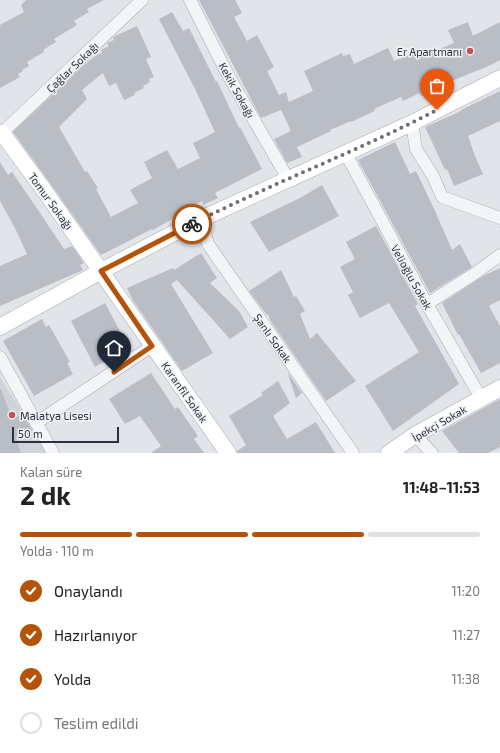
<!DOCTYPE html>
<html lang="tr">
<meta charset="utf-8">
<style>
body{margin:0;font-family:"Exo 2",sans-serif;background:#f6f6f6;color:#222;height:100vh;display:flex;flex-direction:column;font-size:15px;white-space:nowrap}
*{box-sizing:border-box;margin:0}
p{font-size:13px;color:#767676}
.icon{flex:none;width:22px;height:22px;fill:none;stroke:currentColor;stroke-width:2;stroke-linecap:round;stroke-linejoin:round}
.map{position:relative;height:453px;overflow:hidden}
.details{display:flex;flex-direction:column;background:#fff;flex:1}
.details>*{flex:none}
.scale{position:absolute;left:12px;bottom:10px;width:107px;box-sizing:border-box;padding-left:4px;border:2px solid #2b313f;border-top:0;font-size:11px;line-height:14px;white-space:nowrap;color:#2b313f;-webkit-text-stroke:3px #f1f3f6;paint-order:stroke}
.pin{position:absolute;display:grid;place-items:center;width:34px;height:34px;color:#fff;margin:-41px -17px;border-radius:50% 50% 50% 0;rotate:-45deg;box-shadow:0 0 4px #0007}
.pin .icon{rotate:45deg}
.courier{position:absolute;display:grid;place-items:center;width:40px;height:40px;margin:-20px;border:3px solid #b45309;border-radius:50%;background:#fff;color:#222;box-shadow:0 1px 5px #0007}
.overview em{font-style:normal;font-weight:700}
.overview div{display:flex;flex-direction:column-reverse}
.overview{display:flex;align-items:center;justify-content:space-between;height:68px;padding:0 20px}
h1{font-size:26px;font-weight:700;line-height:30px}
.bar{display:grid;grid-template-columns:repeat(4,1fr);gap:6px 4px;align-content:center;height:48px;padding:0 20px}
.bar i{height:5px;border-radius:3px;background:#e0e0e0}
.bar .on{background:#b45309}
.bar p{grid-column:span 4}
ol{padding:0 20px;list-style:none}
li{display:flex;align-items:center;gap:12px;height:44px}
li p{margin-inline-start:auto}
li .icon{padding:4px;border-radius:50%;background:#b45309;color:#fff;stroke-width:4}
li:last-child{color:#767676}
li i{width:22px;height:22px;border:2px solid #e0e0e0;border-radius:50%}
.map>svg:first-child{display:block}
.built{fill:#d0d3da}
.building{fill:#b9bdc5}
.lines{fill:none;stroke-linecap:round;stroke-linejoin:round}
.street-casing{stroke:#a7abb3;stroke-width:13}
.secondary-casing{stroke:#a7abb3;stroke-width:17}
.street{stroke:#f4f5f7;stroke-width:12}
.secondary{stroke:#fff;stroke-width:16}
.done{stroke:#6b707a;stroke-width:4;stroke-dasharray:0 7.2}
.route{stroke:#b45309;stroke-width:5}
.poi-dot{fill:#c1535b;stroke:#f1f3f6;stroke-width:1.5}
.labels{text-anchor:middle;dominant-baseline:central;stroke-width:3;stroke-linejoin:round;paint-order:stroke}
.poi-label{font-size:11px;fill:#2b313f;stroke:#f1f3f6;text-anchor:end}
.street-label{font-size:11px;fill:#2b313f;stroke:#f1f3f6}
</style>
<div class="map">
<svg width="500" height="453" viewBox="0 0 500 453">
<rect width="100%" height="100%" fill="#e1e4e9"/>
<path class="built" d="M0 377 48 453H0Z"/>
<path class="building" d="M26 0H104L87 9 89 12 74 21 77 25 54 39 56 42 43 50 44 52 27 62 29 66 22 70 23 71 18 74 20 77 0 88V25L24 12 21 5Z
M199 0H235L242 13 234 17 247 41 257 35 274 67 267 71 279 95 286 92 289 102 313 91 304 71 342 53 343 56 350 54 354 64 388 48 394 61 423 50 425 55 454 43 448 30 468 22 473 36 500 22V60L491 65 439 86 440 89 421 96 420 93 403 101 401 97 374 109 375 111 351 122V121L330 130 331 131 297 147 302 157 287 163 274 139 291 131 281 110 261 118Z
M172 12 183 31 189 28 216 82 217 81 239 128 240 127 262 169 215 193 218 198 203 205 202 201 172 218V219L153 230 152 229 101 255 50 183 13 132 84 65 97 55 102 53 101 50 109 46 107 43 114 40 113 38 115 36 137 26 151 57 146 59 154 77 149 79 150 82 143 86 144 88 134 93 135 95 124 100 116 83 109 86 103 73 82 90 87 99 59 127 85 172 87 171 98 188 96 189 111 217 138 203 130 190 152 178 144 162 167 150 178 169 200 158 193 143 215 132 196 91 159 19Z
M500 91V121L468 136 475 156 483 174 454 186 447 169 445 170 425 127 461 111V110Z
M395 142 410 174 416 171 435 211 452 250 460 244 472 267 430 293 358 160Z
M0 162 8 175 12 172 40 213 64 249 72 246 84 263 80 265 83 270 0 306V266L27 254 15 228 0 201Z
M322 185 339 216 269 252 250 222 300 198Z
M376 226 418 304 415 306 459 384 393 431 365 386 419 352 389 303 360 318 348 295 353 292 340 267 355 259 346 242Z
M201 253 217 278 210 283 239 311 248 327 230 339 177 280 171 284 213 353 182 371 132 299 127 288 173 268 174 270Z
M500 268V300L489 306 500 326V363L481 373 459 334 458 335 442 303 485 275Z
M281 270 294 297 296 296 305 311 300 314 310 339 317 333 356 381 326 401 270 320 268 314 267 315 249 291Z
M105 303 129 348 95 367 71 321Z
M42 319 46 327 49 325 70 362 67 363 73 374 34 396 3 341Z
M151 373 175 409 178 407 198 436 194 439 204 453H151L161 446 140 416 125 424 109 399Z
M288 373 302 393 296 398 288 374Z
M278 381 290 403 273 416 287 439 316 422 335 453H237V451L246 445 229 416 263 395 261 393Z
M1 389 12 419 23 414 32 431 16 438 21 453H0V390Z
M500 399V447L488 453H459L442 431Z"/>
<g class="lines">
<g class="street-casing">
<path id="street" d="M190 0 228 75 288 179
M412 123 416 149 433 176 442 197 500 218
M2 133 142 0
M346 154 427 304 481 398
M201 219 208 244 353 453
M427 304 474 274 500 255
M0 357 53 453
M36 423 152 346
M415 435 432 453"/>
</g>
<g class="secondary-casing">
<path id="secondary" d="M0 133H2L44 190 228 453
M0 327 101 271 201 219 412 123 500 78
M389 453 415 435 500 388"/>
</g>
<use href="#street" class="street"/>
<use href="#secondary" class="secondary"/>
</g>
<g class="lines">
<path class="done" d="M192 224C209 215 227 207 244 199 308 169 374 143 437 110"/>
<path class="route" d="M114 372 152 346 101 271 192 224"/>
</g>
<g class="poi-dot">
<circle cx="470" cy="51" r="4"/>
<circle cx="12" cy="415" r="4"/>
</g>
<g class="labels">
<g class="poi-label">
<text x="462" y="51">Er Apartmanı</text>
<text x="20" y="415" text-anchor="start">Malatya Lisesi</text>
</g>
<g class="street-label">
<text transform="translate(72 67) rotate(-44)">Çağlar Sokağı</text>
<text transform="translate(237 90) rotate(61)">Kekik Sokağı</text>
<text transform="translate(51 201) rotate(54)">Tomur Sokağı</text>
<text transform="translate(412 277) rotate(61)">Velioğlu Sokak</text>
<text transform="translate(273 338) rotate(55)">Şanlı Sokak</text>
<text transform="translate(185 392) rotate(55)">Karanfil Sokak</text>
<text transform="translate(439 423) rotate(-30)">İpekçi Sokak</text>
</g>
</g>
</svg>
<div class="scale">50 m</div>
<div class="pin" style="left:437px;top:110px;background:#ea580c"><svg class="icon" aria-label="bag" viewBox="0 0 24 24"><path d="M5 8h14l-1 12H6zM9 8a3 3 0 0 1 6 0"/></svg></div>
<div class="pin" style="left:114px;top:372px;background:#1f2937"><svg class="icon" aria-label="home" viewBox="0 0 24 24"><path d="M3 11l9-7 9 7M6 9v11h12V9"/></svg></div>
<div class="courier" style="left:192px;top:224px"><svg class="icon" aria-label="bike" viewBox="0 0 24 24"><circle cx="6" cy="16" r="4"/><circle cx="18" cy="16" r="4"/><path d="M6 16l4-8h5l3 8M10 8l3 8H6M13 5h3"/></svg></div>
</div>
<section class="details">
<div class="overview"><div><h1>2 dk</h1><p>Kalan süre</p></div><em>11:48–11:53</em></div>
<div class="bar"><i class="on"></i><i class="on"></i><i class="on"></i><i></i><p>Yolda · 110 m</p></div>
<ol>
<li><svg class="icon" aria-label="check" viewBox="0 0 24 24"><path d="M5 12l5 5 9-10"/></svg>Onaylandı<p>11:20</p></li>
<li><svg class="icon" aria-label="check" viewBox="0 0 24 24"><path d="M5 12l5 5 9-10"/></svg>Hazırlanıyor<p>11:27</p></li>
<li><svg class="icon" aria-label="check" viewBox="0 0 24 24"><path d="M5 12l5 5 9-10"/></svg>Yolda<p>11:38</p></li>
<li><i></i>Teslim edildi</li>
</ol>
</section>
